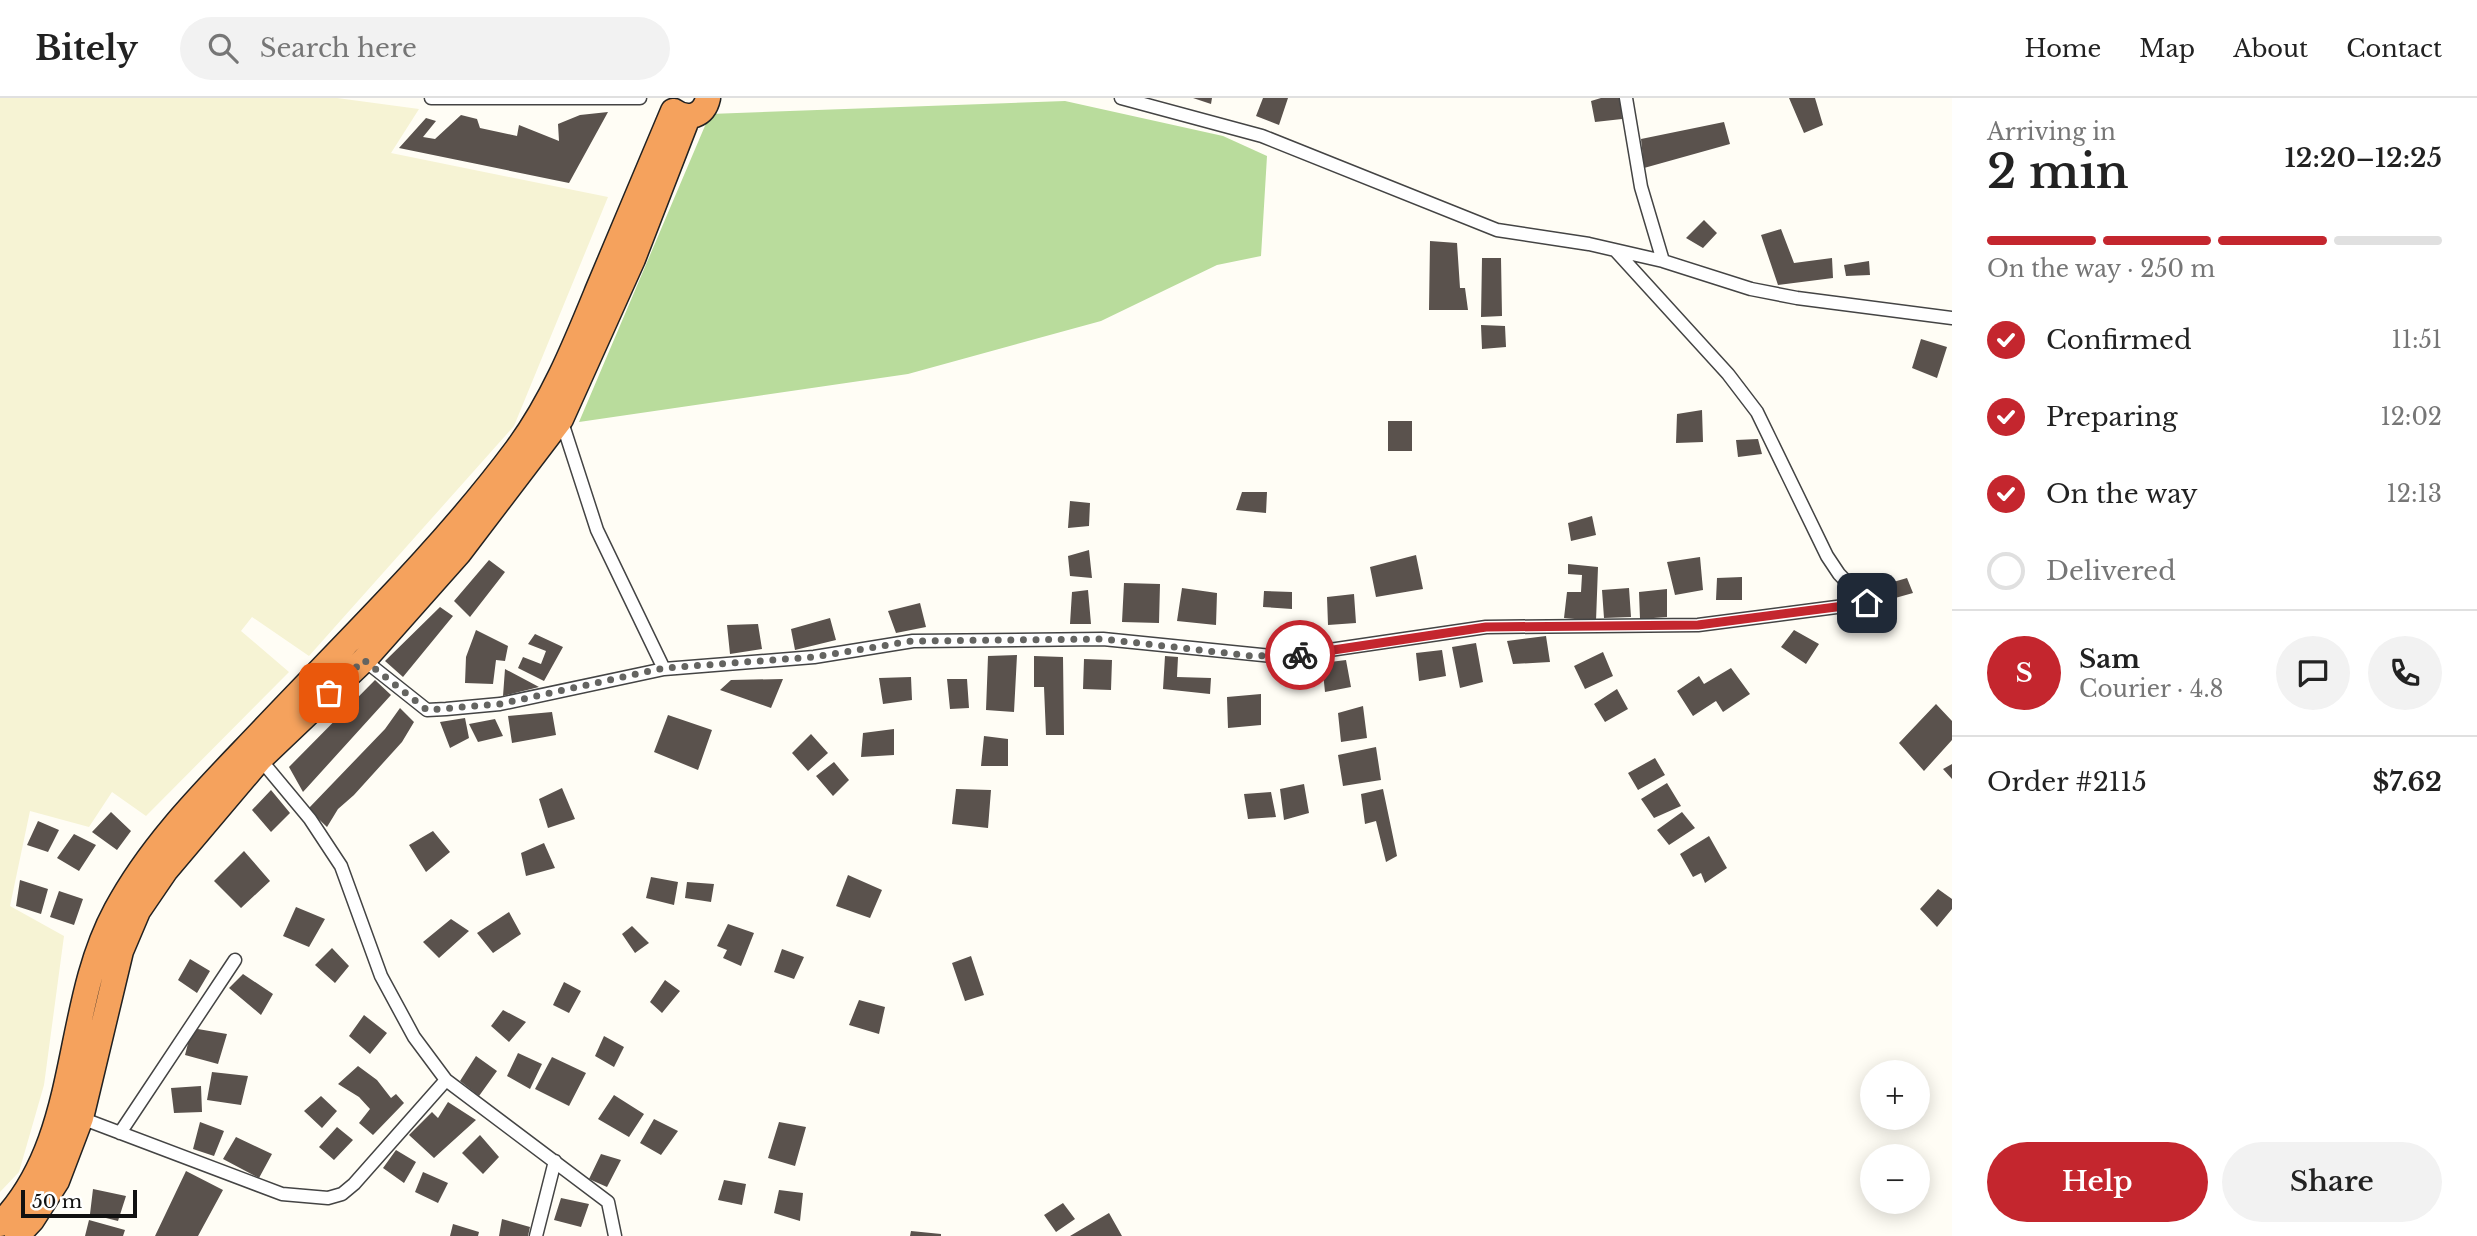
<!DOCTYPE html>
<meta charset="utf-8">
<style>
body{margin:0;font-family:"Libre Baskerville",serif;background:#f2f2f2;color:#222;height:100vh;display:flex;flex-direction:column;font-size:26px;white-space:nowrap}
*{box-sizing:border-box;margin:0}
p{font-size:23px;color:#767676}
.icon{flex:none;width:38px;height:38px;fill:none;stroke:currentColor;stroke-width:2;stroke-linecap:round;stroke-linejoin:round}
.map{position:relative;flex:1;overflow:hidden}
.panel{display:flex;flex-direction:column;background:#fff;width:525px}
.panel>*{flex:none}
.controls{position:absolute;left:1860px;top:962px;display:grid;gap:14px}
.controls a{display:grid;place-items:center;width:70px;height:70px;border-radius:50%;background:#fff;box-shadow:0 4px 18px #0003;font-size:35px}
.scale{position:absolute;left:21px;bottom:18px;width:116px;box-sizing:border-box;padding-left:7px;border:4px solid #111;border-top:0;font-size:19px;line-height:24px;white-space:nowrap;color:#111;-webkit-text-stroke:5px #fff;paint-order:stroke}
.pin{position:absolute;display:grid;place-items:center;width:60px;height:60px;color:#fff;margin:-30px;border-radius:14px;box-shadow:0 4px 10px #0006}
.courier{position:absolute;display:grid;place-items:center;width:70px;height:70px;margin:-35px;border:5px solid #c4262e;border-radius:50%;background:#fff;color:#222;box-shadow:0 2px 9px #0007}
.head em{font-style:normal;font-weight:600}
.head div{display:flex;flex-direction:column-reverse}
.head{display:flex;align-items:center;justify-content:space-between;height:119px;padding:0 35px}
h1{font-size:46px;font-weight:600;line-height:52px}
.bar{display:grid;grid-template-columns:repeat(4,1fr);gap:10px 7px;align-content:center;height:84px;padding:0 35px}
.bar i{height:9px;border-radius:5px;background:#e0e0e0}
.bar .selected{background:#c4262e}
.bar p{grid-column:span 4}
.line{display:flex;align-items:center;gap:18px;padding:0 35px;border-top:2px solid #e0e0e0}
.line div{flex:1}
.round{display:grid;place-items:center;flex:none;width:74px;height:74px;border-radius:37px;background:#f2f2f2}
ol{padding:0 35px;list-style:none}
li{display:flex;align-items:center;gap:21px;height:77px}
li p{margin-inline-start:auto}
li .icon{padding:7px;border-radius:50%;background:#c4262e;color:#fff;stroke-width:4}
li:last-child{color:#767676}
li i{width:38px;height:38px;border:4px solid #e0e0e0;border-radius:50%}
.primary-button{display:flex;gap:14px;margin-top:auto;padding:14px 35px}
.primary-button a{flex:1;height:80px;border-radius:42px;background:#c4262e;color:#fff;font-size:28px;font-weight:600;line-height:80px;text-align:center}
.primary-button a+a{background:#f2f2f2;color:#222}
header{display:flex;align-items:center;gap:42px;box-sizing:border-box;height:98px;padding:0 35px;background:#fff;border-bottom:2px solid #e0e0e0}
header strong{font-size:33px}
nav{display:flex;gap:38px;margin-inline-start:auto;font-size:24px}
.search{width:490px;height:63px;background:#f2f2f2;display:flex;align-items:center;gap:18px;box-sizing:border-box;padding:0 24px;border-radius:38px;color:#767676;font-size:26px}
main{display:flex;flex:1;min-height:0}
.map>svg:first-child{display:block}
.farmland{fill:#f6f3d4}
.forest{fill:#b9dc9c}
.building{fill:#5a524d}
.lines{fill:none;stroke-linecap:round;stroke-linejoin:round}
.street-casing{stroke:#444;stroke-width:15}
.highway-casing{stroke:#222;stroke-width:27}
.street{stroke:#fff;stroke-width:12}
.highway{stroke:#f5a25d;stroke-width:24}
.done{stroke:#646461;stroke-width:7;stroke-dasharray:0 12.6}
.route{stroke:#c4262e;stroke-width:9}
</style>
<header>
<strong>Bitely</strong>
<div class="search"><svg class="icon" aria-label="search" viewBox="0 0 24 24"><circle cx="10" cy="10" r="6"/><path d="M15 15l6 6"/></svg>Search here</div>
<nav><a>Home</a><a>Map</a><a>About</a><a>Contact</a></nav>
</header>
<main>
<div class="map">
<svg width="1952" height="1138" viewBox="0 0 1952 1138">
<rect width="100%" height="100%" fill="#fffdf5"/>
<path class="farmland" d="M0 0H337L419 11 391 55 608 99 514 328 309 558 252 519 241 533 289 574 146 718 112 694 89 729 30 713 10 808 64 838 44 987 19 1074 0 1094Z"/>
<path class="forest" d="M1065 3 1223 38 1267 58 1261 158 1217 167 1101 223 908 276 579 324 710 16Z"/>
<path class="building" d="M1193 0H1212L1211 6Z
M1263 0H1288L1279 27 1256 18Z
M1601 0H1621L1622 21 1595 24 1591 3Z
M1789 0H1815L1823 27 1804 35Z
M608 14 569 85 399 50 426 20 436 23 423 39 435 41 461 17 477 21 480 30 517 38 519 27 559 43 558 26 580 17Z
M1724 24 1730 46 1644 70 1641 41Z
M1704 122 1717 135 1703 150 1686 140Z
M1781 131 1794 165 1832 160 1833 180 1778 187 1761 137Z
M1430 143 1457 145 1460 190H1465L1468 212H1429Z
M1482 160H1501L1502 218 1481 219Z
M1869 163 1870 177 1846 178 1844 167Z
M1481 227 1505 228 1506 249 1482 251Z
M1921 241 1947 249 1937 280 1912 270Z
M1702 312 1703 344 1676 345 1677 316Z
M1388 323H1412V353H1388Z
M1758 341 1762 356 1738 359 1736 342Z
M1242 394H1267L1266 415 1236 412Z
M1070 403 1090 405 1089 428 1068 430Z
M1592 418 1596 437 1571 443 1568 425Z
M1089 452 1092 480 1070 478 1068 458Z
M1416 457 1423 491 1376 499 1370 469Z
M1700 459 1703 492 1675 497 1667 464Z
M489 462 505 474 470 519 454 503Z
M1568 466 1598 469 1596 523 1564 520 1567 494H1581L1582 477 1568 476Z
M1742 479V502H1716L1717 480Z
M1907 480 1913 495 1888 502 1883 487Z
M1124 485 1160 486 1159 525 1122 524Z
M1182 490 1217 495 1216 527 1177 523Z
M1629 490 1631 519 1604 520 1602 492Z
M1667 491V519L1640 521 1639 494Z
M1088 492 1091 526H1070L1072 494Z
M1264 493 1292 494V511L1263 509Z
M1354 496 1356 525 1328 527 1327 499Z
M920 505 926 529 896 535 888 513Z
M440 509 453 518 403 579 385 563Z
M830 520 836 542 795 552 791 531Z
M758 526 762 551 730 556 727 527Z
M476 532 508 548 505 563 496 562 493 586 465 585 466 559Z
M1794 532 1819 546 1806 566 1781 549Z
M535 536 563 549 544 583 518 570 523 559 541 566 546 553 528 546Z
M1546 538 1550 564 1513 566 1507 543Z
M1476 545 1483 584 1460 590 1452 549Z
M1442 552 1446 578 1419 583 1416 555Z
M1603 554 1613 578 1585 591 1574 568Z
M1017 557 1014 614 986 612 988 558Z
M1034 558 1063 559 1064 637H1046L1044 589H1034Z
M1165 558 1178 559 1177 579 1211 580 1210 596 1163 591Z
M1084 561 1112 562 1111 592 1083 591Z
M1346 562 1351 589 1325 594 1322 565Z
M1731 570 1750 596 1723 614 1716 603 1693 618 1677 593 1699 578 1704 586Z
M505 571 539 589 503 598Z
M911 579 912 602 883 606 879 580Z
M783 581 771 610 720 592 731 582Z
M947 581H967L969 610 950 611Z
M375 582 391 597 303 694 289 669Z
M1617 591 1628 611 1605 624 1594 606Z
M1261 596V627L1228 630 1227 599Z
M1936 606 1952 623V642L1924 673 1899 645Z
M1363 608 1367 640 1341 644 1338 615Z
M400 610 414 624 402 644 354 697 338 711 327 729 308 711 385 631Z
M552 614 556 637 512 645 508 618Z
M668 617 712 632 698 672 654 654Z
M465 620 469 640 450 650 440 624Z
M495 621 503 638 478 644 469 626Z
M894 631V657L861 659 863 635Z
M811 636 828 655 808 673 792 655Z
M984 638 1008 641V668H981Z
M1376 649 1381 682 1343 688 1338 657Z
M1655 660 1665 677 1638 692 1628 675Z
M834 664 849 682 833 698 816 678Z
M1952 666V681L1943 671Z
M1667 685 1681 708 1654 720 1641 701Z
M1304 686 1309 715 1284 722 1280 691Z
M562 690 575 721 548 730 539 701Z
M956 691 991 692 988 730 952 726Z
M1383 691 1397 758 1386 764 1376 723 1365 726 1361 696Z
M271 692 290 715 271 734 252 712Z
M1271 694 1276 719 1248 721 1244 696Z
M111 714 131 733 117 752 92 734Z
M1682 714 1695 730 1669 747 1657 732Z
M38 723 59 732 48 754 27 747Z
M433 733 450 754 426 774 409 747Z
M74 736 96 747 79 773 57 760Z
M1709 738 1727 770 1705 785 1701 775 1693 779 1680 756Z
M544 745 555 770 526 778 521 755Z
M244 753 270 783 241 810 214 783Z
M848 777 882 792 870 820 836 808Z
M651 779 678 784 674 807 646 800Z
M20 782 48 791 41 816 16 808Z
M687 784 714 786 711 804 685 800Z
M1938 791 1952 801V811L1937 829 1920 811Z
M59 793 83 801 74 827 50 819Z
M296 809 325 821 309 849 283 838Z
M509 814 521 836 493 855 477 835Z
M451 821 469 833 439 860 423 844Z
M728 826 754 835 741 868 723 860 727 852 717 848Z
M632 828 649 845 635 855 622 836Z
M332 850 349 868 335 885 315 867Z
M782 851 804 859 794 881 774 874Z
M971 858 984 897 965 903 952 865Z
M190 861 210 873 197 895 178 882Z
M243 876 273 896 261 917 229 890Z
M665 882 680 893 662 915 650 904Z
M564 884 581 893 569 915 553 907Z
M859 902 885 909 879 936 849 927Z
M503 912 526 924 509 944 491 928Z
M364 917 387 935 370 956 349 938Z
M192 930 227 936 218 966 185 957Z
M604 938 624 949 614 969 595 958Z
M518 955 542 966 530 991 507 978Z
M476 958 497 973 479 998 460 983Z
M552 959 586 975 569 1008 535 991Z
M358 968 377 982 391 1000 396 996 404 1005 373 1037 359 1025 370 1011 359 999 338 986Z
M212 974 248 978 241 1007 207 1002Z
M201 988 202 1014 174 1015 171 990Z
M614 997 644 1016 629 1039 598 1021Z
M321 998 337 1013 322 1030 304 1013Z
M448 1004 476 1022 434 1060 409 1037 432 1014 438 1020Z
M654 1021 678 1033 661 1057 640 1045Z
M200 1024 224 1033 214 1058 193 1051Z
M779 1024 806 1029 795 1068 768 1060Z
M337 1029 353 1042 334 1062 319 1049Z
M480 1037 499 1059 483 1076 462 1055Z
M236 1039 272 1056 259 1080 223 1061Z
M396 1052 416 1064 404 1085 383 1070Z
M601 1056 621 1062 607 1089 589 1081Z
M186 1073 223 1092 198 1138H155Z
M423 1074 448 1085 438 1105 415 1094Z
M724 1082 746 1086 742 1107 718 1102Z
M93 1091 126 1098 118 1123 90 1116Z
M779 1092 803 1095 800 1123 774 1115Z
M561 1100 589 1106 581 1129 554 1122Z
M1063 1105 1075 1121 1056 1134 1044 1117Z
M1109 1115 1122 1138H1070Z
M502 1121 530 1129 528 1138H499Z
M89 1122 125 1132 123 1138H85Z
M453 1126 479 1134 478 1138H450Z
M911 1133 941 1136V1138H910Z"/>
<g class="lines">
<g class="street-casing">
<path id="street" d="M431 0H640
M1121 0 1262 38 1497 132 1589 146 1663 163 1751 191 1797 200 1952 220
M1626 0 1641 89 1663 163
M1615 152 1728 276 1757 314 1827 458 1839 476 1867 505
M561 321 597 432 664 571
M364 562 427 612 446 611 500 606 664 571 814 559 913 543 1103 541 1282 559 1486 529 1698 527 1867 505
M260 661 310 721 341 768 381 878 414 939 446 982 608 1104 615 1138
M81 1020 282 1096 328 1100 342 1096 354 1086 446 982
M120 1035 235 862
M536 1138 555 1063"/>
</g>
<g class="highway-casing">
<path id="highway" d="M674 13C688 23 704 18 708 0
M0 1126C83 1041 62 912 116 812 153 743 210 688 263 632 349 541 442 452 517 351 553 302 575 247 598 191 623 132 648 72 673 13
M17 1138 32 1122 57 1083 81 1020 121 853 138 813 166 772 260 661 364 562 459 455 561 321 633 161 688 19"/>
</g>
<use href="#street" class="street"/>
<use href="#highway" class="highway"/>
</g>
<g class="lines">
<path class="done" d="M329 595 364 562 427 612 500 606 664 570 814 559 912 543 1103 541 1252 558 1300 557"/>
<path class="route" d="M1300 557 1486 529 1698 527 1867 505"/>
</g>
</svg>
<div class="controls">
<a>+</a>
<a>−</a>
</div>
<div class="scale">50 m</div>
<div class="pin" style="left:329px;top:595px;background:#ea580c"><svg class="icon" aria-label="bag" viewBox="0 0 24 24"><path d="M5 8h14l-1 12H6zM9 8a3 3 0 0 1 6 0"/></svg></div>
<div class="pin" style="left:1867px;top:505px;background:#1f2937"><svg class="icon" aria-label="home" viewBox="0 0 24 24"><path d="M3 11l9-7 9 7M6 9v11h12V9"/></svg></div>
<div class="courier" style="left:1300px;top:557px"><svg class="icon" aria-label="bike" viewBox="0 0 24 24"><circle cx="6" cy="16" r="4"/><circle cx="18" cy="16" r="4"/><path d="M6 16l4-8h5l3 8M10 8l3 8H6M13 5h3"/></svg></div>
</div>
<section class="panel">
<div class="head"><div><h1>2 min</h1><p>Arriving in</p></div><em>12:20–12:25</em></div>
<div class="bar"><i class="selected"></i><i class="selected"></i><i class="selected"></i><i></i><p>On the way · 250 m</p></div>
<ol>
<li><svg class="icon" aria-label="check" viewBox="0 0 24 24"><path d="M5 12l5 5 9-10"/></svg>Confirmed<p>11:51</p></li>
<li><svg class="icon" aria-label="check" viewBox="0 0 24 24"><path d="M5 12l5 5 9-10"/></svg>Preparing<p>12:02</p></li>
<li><svg class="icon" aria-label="check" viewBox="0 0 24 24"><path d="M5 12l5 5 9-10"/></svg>On the way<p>12:13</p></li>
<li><i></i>Delivered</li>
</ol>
<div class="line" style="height:126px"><b class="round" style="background:#c4262e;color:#fff">S</b><div><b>Sam</b><p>Courier · 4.8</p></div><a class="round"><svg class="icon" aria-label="chat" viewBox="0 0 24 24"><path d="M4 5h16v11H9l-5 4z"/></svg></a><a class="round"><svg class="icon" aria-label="phone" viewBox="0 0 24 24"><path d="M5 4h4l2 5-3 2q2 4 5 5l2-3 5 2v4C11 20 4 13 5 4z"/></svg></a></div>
<div class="line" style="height:91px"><div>Order #2115</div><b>$7.62</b></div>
<div class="primary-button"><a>Help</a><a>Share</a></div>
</section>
</main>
